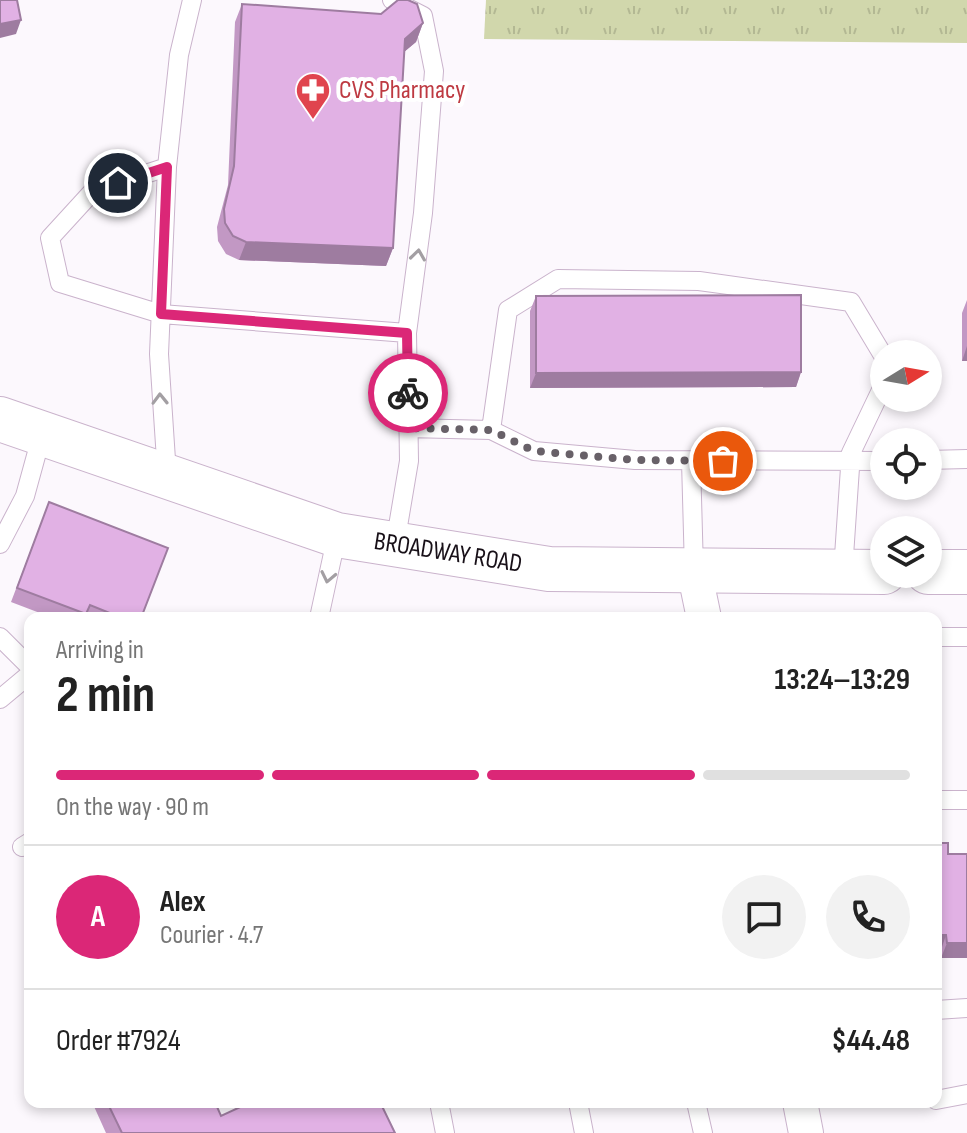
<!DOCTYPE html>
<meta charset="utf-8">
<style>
body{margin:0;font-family:"Sofia Sans Condensed",sans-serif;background:#f2f2f2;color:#222;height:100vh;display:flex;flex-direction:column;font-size:30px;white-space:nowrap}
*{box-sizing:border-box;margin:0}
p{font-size:26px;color:#767676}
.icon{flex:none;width:44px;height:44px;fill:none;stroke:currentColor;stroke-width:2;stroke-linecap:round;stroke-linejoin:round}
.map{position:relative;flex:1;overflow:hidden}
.side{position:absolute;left:24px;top:612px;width:918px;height:496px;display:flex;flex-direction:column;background:#fff;border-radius:16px;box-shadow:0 4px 12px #0003}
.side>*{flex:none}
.needle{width:52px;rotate:79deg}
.fabs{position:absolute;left:870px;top:340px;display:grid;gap:16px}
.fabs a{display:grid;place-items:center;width:72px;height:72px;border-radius:50%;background:#fff;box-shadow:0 4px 12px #0003;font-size:40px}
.pin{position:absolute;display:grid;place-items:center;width:68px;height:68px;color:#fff;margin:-34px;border:4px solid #fff;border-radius:50%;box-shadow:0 2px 8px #0007}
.courier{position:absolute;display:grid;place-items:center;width:80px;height:80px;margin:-40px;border:6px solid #db2777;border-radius:50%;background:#fff;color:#222;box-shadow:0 2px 10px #0007}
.overview em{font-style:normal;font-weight:700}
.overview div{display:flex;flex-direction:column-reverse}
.overview{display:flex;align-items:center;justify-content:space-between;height:136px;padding:0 32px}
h1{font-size:52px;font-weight:700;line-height:60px}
.bar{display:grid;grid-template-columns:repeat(4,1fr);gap:12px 8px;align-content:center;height:96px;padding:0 32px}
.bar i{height:10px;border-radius:6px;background:#e0e0e0}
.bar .on{background:#db2777}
.bar p{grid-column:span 4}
.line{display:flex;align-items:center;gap:20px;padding:0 32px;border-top:2px solid #e0e0e0}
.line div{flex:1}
.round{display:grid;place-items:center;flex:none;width:84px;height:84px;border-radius:42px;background:#f2f2f2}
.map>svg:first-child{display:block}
.park{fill:url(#park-tufts)}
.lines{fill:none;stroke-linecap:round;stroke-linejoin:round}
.lane-casing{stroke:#cab3cc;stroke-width:20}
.street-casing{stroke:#cab3cc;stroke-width:36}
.secondary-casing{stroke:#cab3cc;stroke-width:46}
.lane{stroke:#fff;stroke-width:18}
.street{stroke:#fff;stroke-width:34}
.secondary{stroke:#fff;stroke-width:44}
.wall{fill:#c298c4}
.shaded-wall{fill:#9e7ca0}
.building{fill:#e1b1e4;stroke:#9e7ca0;stroke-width:2}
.oneway{stroke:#a39fa3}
.done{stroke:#686168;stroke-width:8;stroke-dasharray:0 14.4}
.route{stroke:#db2777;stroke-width:10}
.labels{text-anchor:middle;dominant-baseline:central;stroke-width:8;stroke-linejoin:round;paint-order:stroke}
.health-label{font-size:26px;fill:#be3a42;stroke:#fff;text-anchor:start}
.street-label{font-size:26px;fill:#181018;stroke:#fff}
</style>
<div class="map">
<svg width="967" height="1133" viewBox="0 0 967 1133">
<defs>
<pattern id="park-tufts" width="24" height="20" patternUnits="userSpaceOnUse" patternTransform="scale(2)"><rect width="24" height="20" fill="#d1d7ac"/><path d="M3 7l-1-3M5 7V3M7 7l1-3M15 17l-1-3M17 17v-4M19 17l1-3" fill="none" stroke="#b3b893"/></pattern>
</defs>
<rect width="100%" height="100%" fill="#fcf8fd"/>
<path class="park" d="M486 0H967V43L484 39Z"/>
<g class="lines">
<g class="lane-casing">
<path id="lane" d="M192 0 179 55 167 167 93 191 50 238 60 283 161 314 407 333 409 461 395 544
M392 0 423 16 434 71 423 213 407 333
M167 167 159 354 167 475
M408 428 491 430 508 310 558 279 699 281 851 302 884 357
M491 430 534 451 635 460 884 461
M928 460 967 459
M691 461 694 570
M0 544 25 496 42 434
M843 571 851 453 884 384
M319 618 337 535
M0 637 30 667
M936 637H967
M0 699 30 674
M936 800H967
M22 847 30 842
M936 1010 967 1008
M936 1100 967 1094
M439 1102 445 1133
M578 1102 584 1133
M696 1102 703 1133"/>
</g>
<g class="street-casing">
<path id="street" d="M694 570 704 618
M800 1102 806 1133"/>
</g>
<g class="secondary-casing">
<path id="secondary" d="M0 419 337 535 549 569 884 572
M928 572H967"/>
</g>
<use href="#lane" class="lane"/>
<use href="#street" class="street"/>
<use href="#secondary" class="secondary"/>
</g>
<path class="wall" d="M242 4 423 23 416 42 404 52 393 248 386 266 239 260 226 254 218 241 217 227 228 185 235 22Z
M536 296 801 372 796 387 530 388V311Z
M967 300V361H962V313Z
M49 502 141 618H53L11 602Z
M948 854H967V958H941Z
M92 1102H215L221 1116 251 1102H392L383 1107 395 1133H106Z"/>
<path class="shaded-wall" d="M21 20 16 34 0 38V24Z
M423 23 416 42 398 57 405 39Z
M246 242 393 248 386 266 239 260Z
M967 346V361H962Z
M801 372 796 387 530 388 536 373Z
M936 935H946L941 950H936Z
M947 943H967V958H941Z
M374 1102H392L370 1113Z"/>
<path class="building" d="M0 0H17L21 20 0 24Z
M398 0H408L417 4 423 23 405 39 393 248 246 242 233 236 225 223 224 209 234 166 242 4 381 14Z
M801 295V372L536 373V296Z
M49 502 168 548 141 618H122L90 605 86 614 17 588Z
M936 843H948V854H967V943H947L946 935H936Z
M107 1102H215L221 1116 251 1102H380L395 1133H122Z"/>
<defs><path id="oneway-chevron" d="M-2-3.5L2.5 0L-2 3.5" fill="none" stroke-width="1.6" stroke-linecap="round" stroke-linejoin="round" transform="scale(2)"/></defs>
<g class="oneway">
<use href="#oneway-chevron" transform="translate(418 255) rotate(-82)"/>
<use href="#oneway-chevron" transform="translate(160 399) rotate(-91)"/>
<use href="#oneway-chevron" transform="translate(328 577) rotate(102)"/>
</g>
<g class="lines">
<path class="done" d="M408 393V428L491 430 534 451 635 460 723 461"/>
<path class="route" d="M118 183 167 167 161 314 407 333 408 393"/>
</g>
<defs>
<g id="pharmacy-pin" transform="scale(1.8)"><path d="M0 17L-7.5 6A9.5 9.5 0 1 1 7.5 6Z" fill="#e0444e" stroke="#fff"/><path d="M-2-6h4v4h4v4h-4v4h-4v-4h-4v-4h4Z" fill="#fff"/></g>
</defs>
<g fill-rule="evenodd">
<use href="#pharmacy-pin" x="313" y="90"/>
</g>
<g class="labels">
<g class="health-label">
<text x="339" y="90">CVS Pharmacy</text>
</g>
<g class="street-label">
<text transform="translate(448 553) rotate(9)">BROADWAY ROAD</text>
</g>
</g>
</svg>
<div class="fabs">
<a><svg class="needle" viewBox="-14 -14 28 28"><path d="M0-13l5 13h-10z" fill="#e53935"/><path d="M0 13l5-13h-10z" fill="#767676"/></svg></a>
<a><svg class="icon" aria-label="locate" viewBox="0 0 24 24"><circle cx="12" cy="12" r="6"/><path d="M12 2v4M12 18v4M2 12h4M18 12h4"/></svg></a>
<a><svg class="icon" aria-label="layers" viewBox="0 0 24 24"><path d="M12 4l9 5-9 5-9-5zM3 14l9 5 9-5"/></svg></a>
</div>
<div class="pin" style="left:723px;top:461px;background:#ea580c"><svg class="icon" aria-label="bag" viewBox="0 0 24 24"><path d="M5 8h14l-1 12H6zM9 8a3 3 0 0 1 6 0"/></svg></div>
<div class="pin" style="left:118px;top:183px;background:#1f2937"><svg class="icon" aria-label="home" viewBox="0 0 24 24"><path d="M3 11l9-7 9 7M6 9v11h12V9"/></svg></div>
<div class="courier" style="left:408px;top:393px"><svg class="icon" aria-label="bike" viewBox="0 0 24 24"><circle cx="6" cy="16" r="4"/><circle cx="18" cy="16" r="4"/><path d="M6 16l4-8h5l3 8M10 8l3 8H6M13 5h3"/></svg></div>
<section class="side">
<div class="overview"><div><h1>2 min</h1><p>Arriving in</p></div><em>13:24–13:29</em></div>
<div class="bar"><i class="on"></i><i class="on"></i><i class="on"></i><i></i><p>On the way · 90 m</p></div>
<div class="line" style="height:144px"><b class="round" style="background:#db2777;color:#fff">A</b><div><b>Alex</b><p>Courier · 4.7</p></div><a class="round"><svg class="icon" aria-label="chat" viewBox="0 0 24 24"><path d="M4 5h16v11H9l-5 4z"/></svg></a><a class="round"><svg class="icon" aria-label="phone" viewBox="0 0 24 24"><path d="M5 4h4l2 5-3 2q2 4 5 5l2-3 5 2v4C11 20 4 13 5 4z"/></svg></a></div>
<div class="line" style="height:104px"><div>Order #7924</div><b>$44.48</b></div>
</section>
</div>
